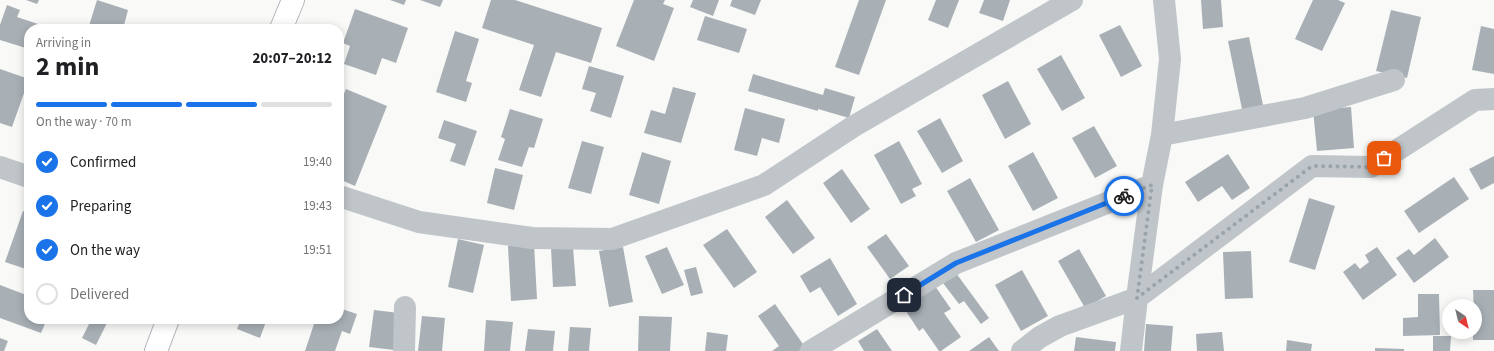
<!DOCTYPE html>
<meta charset="utf-8">
<style>
body{margin:0;font-family:"Source Sans 3",sans-serif;background:#f2f2f2;color:#202124;height:100vh;display:flex;flex-direction:column;font-size:15px;white-space:nowrap}
*{box-sizing:border-box;margin:0}
p{font-size:13px;color:#757577}
.icon{flex:none;width:22px;height:22px;fill:none;stroke:currentColor;stroke-width:2;stroke-linecap:round;stroke-linejoin:round}
.map{position:relative;flex:1;overflow:hidden}
.sheet{position:absolute;left:24px;top:24px;width:320px;height:300px;display:flex;flex-direction:column;background:#fff;border-radius:16px;box-shadow:0 2px 10px #0003}
.sheet>*{flex:none}
.needle{width:26px;rotate:145deg}
.tools{position:absolute;left:1442px;top:299px;display:grid;gap:8px}
.tools a{display:grid;place-items:center;width:40px;height:40px;border-radius:50%;background:#fff;box-shadow:0 2px 10px #0003;font-size:20px}
.pin{position:absolute;display:grid;place-items:center;width:34px;height:34px;color:#fff;margin:-17px;border-radius:8px;box-shadow:0 2px 6px #0006}
.courier{position:absolute;display:grid;place-items:center;width:40px;height:40px;margin:-20px;border:3px solid #1a73e8;border-radius:50%;background:#fff;color:#222;box-shadow:0 1px 5px #0007}
.headline em{font-style:normal;font-weight:700}
.headline div{display:flex;flex-direction:column-reverse}
.headline{display:flex;align-items:center;justify-content:space-between;height:68px;padding:0 12px}
h1{font-size:26px;font-weight:700;line-height:30px}
.bar{display:grid;grid-template-columns:repeat(4,1fr);gap:6px 4px;align-content:center;height:48px;padding:0 12px}
.bar i{height:5px;border-radius:3px;background:#e0e0e0}
.bar .active{background:#1a73e8}
.bar p{grid-column:span 4}
ol{padding:0 12px;list-style:none}
li{display:flex;align-items:center;gap:12px;height:44px}
li p{margin-inline-start:auto}
li .icon{padding:4px;border-radius:50%;background:#1a73e8;color:#fff;stroke-width:4}
li:last-child{color:#757577}
li i{width:22px;height:22px;border:2px solid #e0e0e0;border-radius:50%}
.map>svg:first-child{display:block}
.building{fill:#a8b0b6}
.lines{fill:none;stroke-linecap:round;stroke-linejoin:round}
.major-casing{stroke:#b4b9bd;stroke-width:24}
.minor{stroke:#c0c5c9;stroke-width:22}
.major{stroke:#fff;stroke-width:22}
.done{stroke:#99a3aa;stroke-width:4;stroke-dasharray:0 7.2}
.route{stroke:#1a73e8;stroke-width:5}
</style>
<div class="map">
<svg width="1494" height="351" viewBox="0 0 1494 351">
<rect width="100%" height="100%" fill="#f9f9f7"/>
<path class="building" d="M26 0H39L37 4Z
M97 0 128 10 123 29H88Z
M390 0H406L404 5Z
M420 0H443L440 7Z
M491 0H515L602 28 591 63 556 52 541 97 519 90 534 45 482 28Z
M634 0H665L663 4 674 8 654 61 616 46Z
M693 0H719L713 16 690 7Z
M732 0H761L755 15 730 6Z
M859 0H886L859 75 835 67Z
M936 0H959L948 28 928 20Z
M984 0H1010L1003 21 979 13Z
M1201 0H1221L1223 27 1203 29Z
M1313 0H1338L1345 3 1322 51 1295 39Z
M7 5 20 10 17 17 44 26 43 29H29V49L0 40V25Z
M355 9 408 28 396 63 382 58 376 75 344 64 350 46 343 43Z
M1391 10 1421 17 1407 78 1376 71Z
M705 16 747 29 739 53 697 40Z
M1120 25 1142 66 1121 77 1099 35Z
M1481 26 1494 29V74L1472 70Z
M455 31 479 39 466 81 472 83 466 102 436 92Z
M1249 37 1264 110 1243 114 1228 41Z
M1061 55 1085 98 1062 111 1037 69Z
M589 66 624 76 611 118 590 111 596 93 582 89Z
M0 69 29 79 12 127 0 123Z
M753 74 823 95 825 88 855 97 849 118 818 109V111L748 91Z
M1008 81 1031 124 1005 139 982 95Z
M673 87 696 93 681 143 644 133 651 110 665 114Z
M346 89 387 106 355 186 339 179V106Z
M1351 107 1354 148 1317 151 1313 110Z
M745 108 785 119 779 143 762 138 757 156 734 150Z
M510 109 543 119 534 148 529 147 522 167 498 160 505 139 501 137Z
M940 118 963 161 942 173 917 131Z
M444 120 477 131 465 166 450 161 456 144 438 138Z
M1094 126 1117 166 1095 178 1072 138Z
M582 141 604 147 591 194 568 188Z
M899 141 922 184 912 189 916 196 901 204 874 155Z
M29 150V163L25 161Z
M642 152 671 161 659 204 629 195Z
M1033 152 1058 198 1033 211 1008 166Z
M1228 154 1250 188 1232 200 1222 186 1198 202 1185 182Z
M1494 156V183L1481 190 1469 169Z
M495 168 523 175 514 210 487 203Z
M842 169 870 209 851 223 823 183Z
M1454 177 1469 199 1419 233 1404 211Z
M970 178 999 230 976 242 947 191Z
M1309 198 1335 206 1315 270 1289 262Z
M787 200 815 238 793 254 765 217Z
M23 211 29 213V270L5 262Z
M727 229 757 272 734 288 703 245Z
M886 234 909 266 890 279 867 247Z
M1435 238 1449 257 1414 283 1396 258 1409 249 1414 255Z
M458 239 484 245 473 293 448 287Z
M534 244 537 299 511 301 508 246Z
M573 247 576 286 553 287 551 248Z
M623 247 633 302 609 307 599 251Z
M667 247 684 285 662 294 645 256Z
M1377 247 1397 275 1363 300 1343 272 1355 263 1360 269 1369 262 1365 255Z
M1079 249 1106 296 1085 308 1058 261Z
M1251 251 1253 298 1225 299 1223 252Z
M830 258 857 304 838 316 820 287 810 293 800 276Z
M696 267 703 293 691 296 684 270Z
M1022 270 1048 316 1021 331 995 285Z
M956 273 989 318 981 324 964 301 959 304 943 283Z
M0 285 29 296V319H47L41 333 0 318Z
M935 286 951 309 944 313 961 337 941 351H939L923 328 919 331 904 308Z
M1473 290H1494V340H1473V332H1475Z
M1418 294H1439L1440 335 1403 336V318L1418 317Z
M775 304 805 347 799 351H772L779 346 758 316Z
M339 308 357 314 350 334 342 331 335 351H305L315 321 310 319H339Z
M374 310 399 313 394 350 369 347Z
M422 316 445 318 442 351H418Z
M639 316 672 317 670 351H638Z
M77 319H109L96 345 82 338 89 324Z
M241 319H267L260 338 237 329Z
M486 320 513 322 510 351H484Z
M1146 324 1173 326 1171 351H1144Z
M570 327 591 328 589 351H568Z
M528 329 555 331 553 351H525Z
M877 329 892 351H864L858 341Z
M707 332 728 335 726 351H705Z
M1222 332 1224 351H1197L1196 334Z
M1433 336H1451L1450 351H1433Z
M989 337 999 351H969Z
M1076 337 1116 342 1115 351H1074Z
M0 338 8 341 4 351H0Z
M1287 340 1312 344 1311 351H1286Z
M1375 348 1404 349V351H1375Z"/>
<g class="lines">
<g class="major-casing">
<path id="major" d="M281 29 293 0
M156 351 168 319"/>
</g>
<path class="minor" d="M1162 135 1305 108 1394 80
M0 167 29 177
M339 196 419 222 532 238 612 239 764 185 854 126 1072 0
M404 351 405 307
M811 351 956 263 1152 185
M1022 351 1040 337 1060 326 1137 298 1312 166 1371 167 1475 100 1494 99
M1131 351 1137 298 1152 185 1162 135 1170 59 1164 0"/>
<use href="#major" class="major"/>
</g>
<g class="lines">
<path class="done" d="M1124 196 1152 185 1137 298 1312 166 1371 167 1384 158"/>
<path class="route" d="M904 295 956 263 1124 196"/>
</g>
</svg>
<div class="tools">
<a><svg class="needle" viewBox="-14 -14 28 28"><path d="M0-13l5 13h-10z" fill="#e53935"/><path d="M0 13l5-13h-10z" fill="#757577"/></svg></a>
</div>
<div class="pin" style="left:1384px;top:158px;background:#ea580c"><svg class="icon" aria-label="bag" viewBox="0 0 24 24"><path d="M5 8h14l-1 12H6zM9 8a3 3 0 0 1 6 0"/></svg></div>
<div class="pin" style="left:904px;top:295px;background:#1f2937"><svg class="icon" aria-label="home" viewBox="0 0 24 24"><path d="M3 11l9-7 9 7M6 9v11h12V9"/></svg></div>
<div class="courier" style="left:1124px;top:196px"><svg class="icon" aria-label="bike" viewBox="0 0 24 24"><circle cx="6" cy="16" r="4"/><circle cx="18" cy="16" r="4"/><path d="M6 16l4-8h5l3 8M10 8l3 8H6M13 5h3"/></svg></div>
<section class="sheet">
<div class="headline"><div><h1>2 min</h1><p>Arriving in</p></div><em>20:07–20:12</em></div>
<div class="bar"><i class="active"></i><i class="active"></i><i class="active"></i><i></i><p>On the way · 70 m</p></div>
<ol>
<li><svg class="icon" aria-label="check" viewBox="0 0 24 24"><path d="M5 12l5 5 9-10"/></svg>Confirmed<p>19:40</p></li>
<li><svg class="icon" aria-label="check" viewBox="0 0 24 24"><path d="M5 12l5 5 9-10"/></svg>Preparing<p>19:43</p></li>
<li><svg class="icon" aria-label="check" viewBox="0 0 24 24"><path d="M5 12l5 5 9-10"/></svg>On the way<p>19:51</p></li>
<li><i></i>Delivered</li>
</ol>
</section>
</div>
